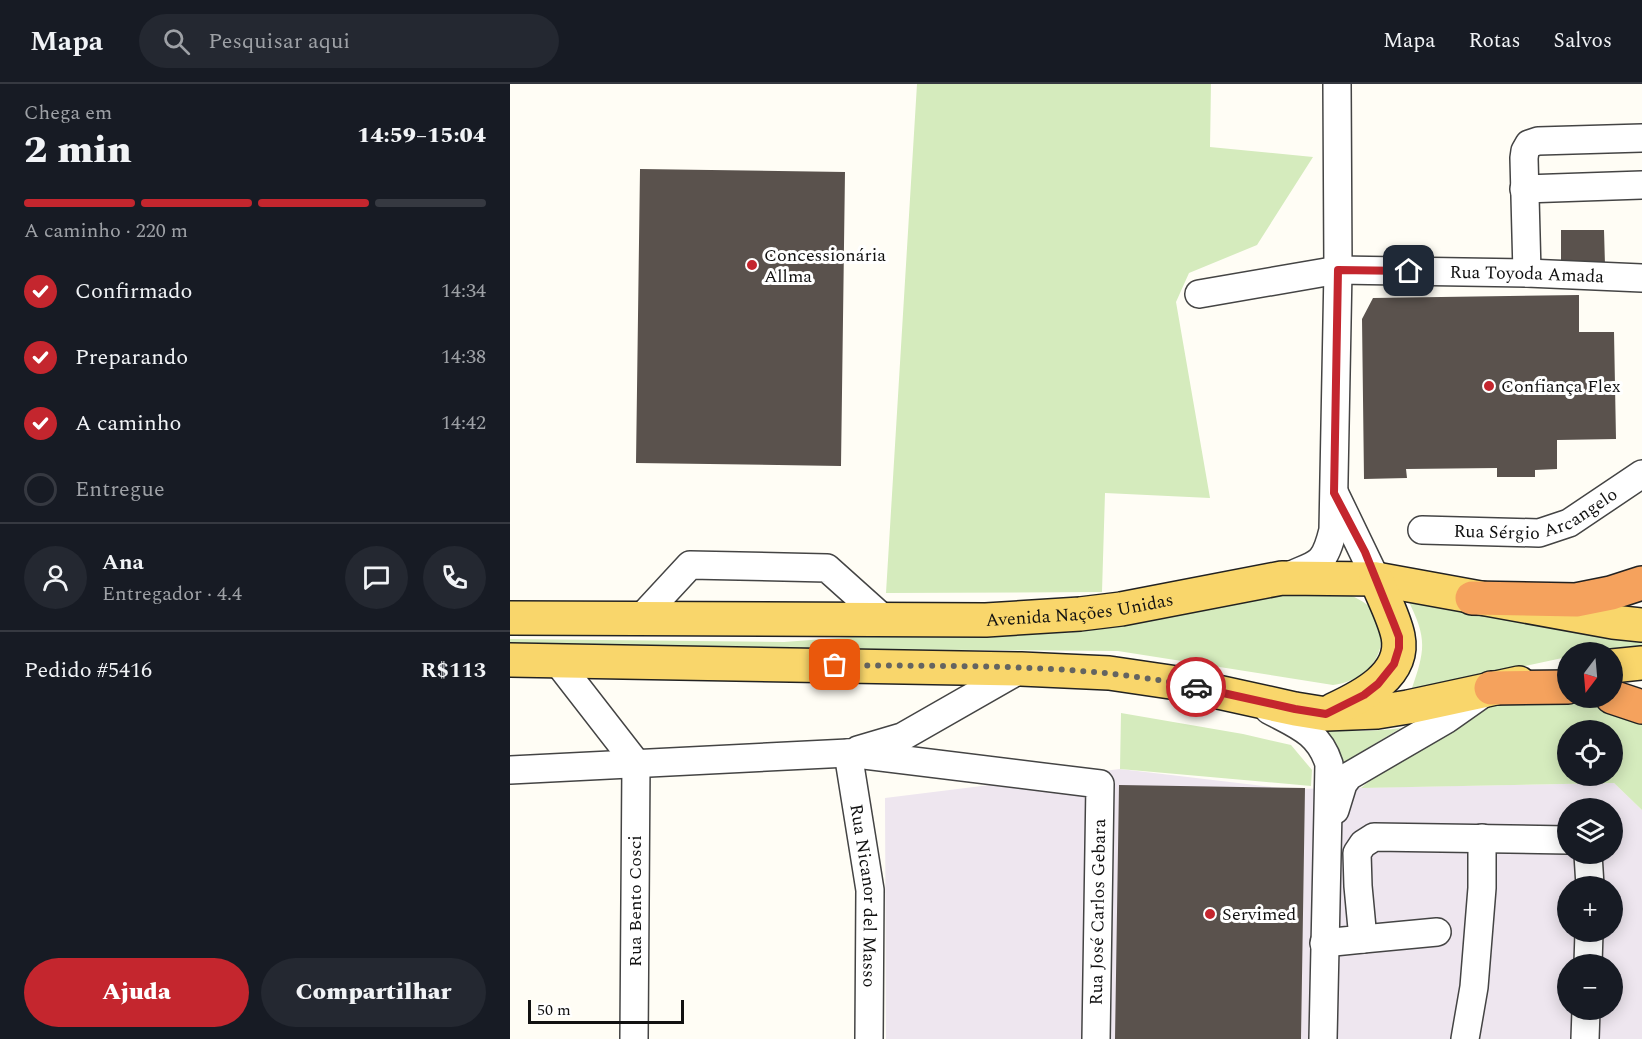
<!DOCTYPE html>
<html lang="pt">
<meta charset="utf-8">
<style>
body{margin:0;font-family:Spectral,serif;background:#242831;color:#f1f3f6;height:100vh;display:flex;flex-direction:column;font-size:22px;white-space:nowrap}
*{box-sizing:border-box;margin:0}
p{font-size:20px;color:#9ea1a6}
.icon{flex:none;width:33px;height:33px;fill:none;stroke:currentColor;stroke-width:2;stroke-linecap:round;stroke-linejoin:round}
.map{position:relative;flex:1;overflow:hidden}
.details{display:flex;flex-direction:column;background:#171b24;width:510px}
.details>*{flex:none}
.needle{width:39px;rotate:196deg}
.controls{position:absolute;left:1047px;top:558px;display:grid;gap:12px}
.controls a{display:grid;place-items:center;width:66px;height:66px;border-radius:50%;background:#171b24;box-shadow:0 3px 15px #0003;font-size:30px}
.scale{position:absolute;left:18px;bottom:15px;width:156px;box-sizing:border-box;padding-left:6px;border:3px solid #111;border-top:0;font-size:16px;line-height:21px;white-space:nowrap;color:#111;-webkit-text-stroke:4px #fff;paint-order:stroke}
.pin{position:absolute;display:grid;place-items:center;width:51px;height:51px;color:#fff;margin:-26px;border-radius:12px;box-shadow:0 3px 9px #0006}
.courier{position:absolute;display:grid;place-items:center;width:60px;height:60px;margin:-30px;border:4px solid #c4262e;border-radius:50%;background:#fff;color:#222;box-shadow:0 2px 8px #0007}
.headline em{font-style:normal;font-weight:800}
.headline div{display:flex;flex-direction:column-reverse}
.headline{display:flex;align-items:center;justify-content:space-between;height:102px;padding:0 24px}
h1{font-size:39px;font-weight:800;line-height:45px}
.bar{display:grid;grid-template-columns:repeat(4,1fr);gap:9px 6px;align-content:center;height:72px;padding:0 24px}
.bar i{height:8px;border-radius:4px;background:#363941}
.bar .current{background:#c4262e}
.bar p{grid-column:span 4}
.line{display:flex;align-items:center;gap:15px;padding:0 24px;border-top:2px solid #363941}
.line div{flex:1}
.round{display:grid;place-items:center;flex:none;width:63px;height:63px;border-radius:32px;background:#242831}
ol{padding:0 24px;list-style:none}
li{display:flex;align-items:center;gap:18px;height:66px}
li p{margin-inline-start:auto}
li .icon{padding:6px;border-radius:50%;background:#c4262e;color:#fff;stroke-width:4}
li:last-child{color:#9ea1a6}
li i{width:33px;height:33px;border:3px solid #363941;border-radius:50%}
.action{display:flex;gap:12px;margin-top:auto;padding:12px 24px}
.action a{flex:1;height:69px;border-radius:36px;background:#c4262e;color:#fff;font-size:24px;font-weight:800;line-height:69px;text-align:center}
.action a+a{background:#242831;color:#f1f3f6}
header{display:flex;align-items:center;gap:36px;box-sizing:border-box;height:84px;padding:0 30px;background:#171b24;border-bottom:2px solid #363941}
header strong{font-size:28px}
nav{display:flex;gap:33px;margin-inline-start:auto;font-size:21px}
.search{width:420px;height:54px;background:#242831;display:flex;align-items:center;gap:15px;box-sizing:border-box;padding:0 21px;border-radius:33px;color:#9ea1a6;font-size:22px}
main{display:flex;flex:1;min-height:0}
.map>svg:first-child{display:block}
.industrial{fill:#eee6ef;fill-rule:evenodd}
.green{fill:#d5ebbd;fill-rule:evenodd}
.building{fill:#5a524d}
.lines{fill:none;stroke-linecap:round;stroke-linejoin:round}
.minor-casing{stroke:#444;stroke-width:30}
.major-casing{stroke:#222;stroke-width:36}
.highway-casing{stroke:#222;stroke-width:36}
.minor{stroke:#fff;stroke-width:27}
.major{stroke:#f9d66b;stroke-width:33}
.highway{stroke:#f5a25d;stroke-width:33}
.done{stroke:#646461;stroke-width:6;stroke-dasharray:0 10.8}
.route{stroke:#c4262e;stroke-width:8}
.poi-dot{fill:#c4262e;stroke:#fff;stroke-width:2}
.labels{text-anchor:middle;dominant-baseline:central;stroke-width:6;stroke-linejoin:round;paint-order:stroke}
.poi-label{font-size:18px;fill:#111;stroke:#fff;text-anchor:start}
.street-label{font-size:18px;fill:#111;stroke:#fff}
</style>
<header>
<strong>Mapa</strong>
<div class="search"><svg class="icon" aria-label="search" viewBox="0 0 24 24"><circle cx="10" cy="10" r="6"/><path d="M15 15l6 6"/></svg>Pesquisar aqui</div>
<nav><a>Mapa</a><a>Rotas</a><a>Salvos</a></nav>
</header>
<main>
<section class="details">
<div class="headline"><div><h1>2 min</h1><p>Chega em</p></div><em>14:59–15:04</em></div>
<div class="bar"><i class="current"></i><i class="current"></i><i class="current"></i><i></i><p>A caminho · 220 m</p></div>
<ol>
<li><svg class="icon" aria-label="check" viewBox="0 0 24 24"><path d="M5 12l5 5 9-10"/></svg>Confirmado<p>14:34</p></li>
<li><svg class="icon" aria-label="check" viewBox="0 0 24 24"><path d="M5 12l5 5 9-10"/></svg>Preparando<p>14:38</p></li>
<li><svg class="icon" aria-label="check" viewBox="0 0 24 24"><path d="M5 12l5 5 9-10"/></svg>A caminho<p>14:42</p></li>
<li><i></i>Entregue</li>
</ol>
<div class="line" style="height:108px"><a class="round"><svg class="icon" aria-label="person" viewBox="0 0 24 24"><circle cx="12" cy="8" r="4"/><path d="M4 21q1-7 8-7t8 7"/></svg></a><div><b>Ana</b><p>Entregador · 4.4</p></div><a class="round"><svg class="icon" aria-label="chat" viewBox="0 0 24 24"><path d="M4 5h16v11H9l-5 4z"/></svg></a><a class="round"><svg class="icon" aria-label="phone" viewBox="0 0 24 24"><path d="M5 4h4l2 5-3 2q2 4 5 5l2-3 5 2v4C11 20 4 13 5 4z"/></svg></a></div>
<div class="line" style="height:78px"><div>Pedido #5416</div><b>R$113</b></div>
<div class="action"><a>Ajuda</a><a>Compartilhar</a></div>
</section>
<div class="map">
<svg width="1132" height="955" viewBox="0 0 1132 955">
<rect width="100%" height="100%" fill="#fffdf5"/>
<path class="industrial" d="M610 685 780 705 1104 699 1132 726V955H376L375 714ZM1058 724H1102V770H1058ZM1058 802H1102V848H1058ZM1058 880H1102V926H1058Z"/>
<path class="green" d="M407 0H701L700 63 803 73 747 161 679 189 666 218 700 414 595 409 592 508 376 509Z
M821 509C830 510 840 510 848 515 861 521 867 531 870 544 877 575 852 598 823 601L608 567 0 563V555L274 558 423 547 478 550 557 549 652 533 741 514Z
M897 514 1132 555V565L1058 568 1057 573 901 607C916 564 917 554 897 514Z
M1065 614 1099 622 1132 634V726L1104 699 851 704 871 687 963 631 993 616ZM1058 646H1102V692H1058Z
M611 629 733 650 781 661 802 686 801 702 610 685Z
M809 644C837 647 863 648 891 644L828 682Z"/>
<path class="building" d="M130 85 335 88 331 382 126 379Z
M1051 146H1094L1095 181 1051 183Z
M1069 211V248H1104L1106 355 1047 356V385L1025 386V393H987V384L896 385 897 394 854 395 852 235 863 214Z
M609 701 795 704 791 955H605Z"/>
<g class="lines">
<g class="minor-casing">
<g id="minor">
<path d="M1014 105 1132 101"/>
<path d="M1017 189 1014 74 1015 67 1019 60 1028 57 1132 54"/>
<path id="s1" d="M689 210 828 186 1017 189 1132 194"/>
<path d="M825 410 866 495"/>
<path id="s2" d="M912 446 1029 449 1059 439 1132 390"/>
<path d="M776 493C808 479 814 483 823 446L828 186 827 0"/>
<path d="M130 535 180 481 317 484 375 536"/>
<path d="M46 576 126 679 124 955"/>
<path d="M759 626C787 641 809 648 819 680L813 955"/>
<path d="M348 666 392 653 511 585"/>
<path id="s3" d="M338 669 360 806 359 955"/>
<path d="M0 686 338 669 590 700 586 955"/>
<path d="M825 726 833 700 839 692 937 635 974 609"/>
<path d="M1078 770 1080 802"/>
<path d="M853 855 927 848"/>
<path d="M814 859 853 855 848 802 847 769 853 760 864 753 1058 756"/>
<path d="M1078 880 1079 848"/>
<path d="M955 955 964 903 972 804V754"/>
<path d="M1075 955 1076 926"/>
</g>
</g>
<g class="major-casing">
<g id="major">
<path id="s4" d="M0 534 476 536 570 530 611 525 772 494 866 495 1103 538 1132 541"/>
<path d="M0 576 511 585 599 589 667 599 785 625 816 630 867 628 898 623 1009 599"/>
<path d="M1102 582 1132 579"/>
<path d="M823 626C851 613 896 591 888 552 884 533 873 513 866 495"/>
</g>
</g>
<g class="highway-casing">
<path id="highway" d="M962 514 1066 516 1101 509 1132 499
M981 604 1058 603
M1102 613 1132 623"/>
</g>
<use href="#minor" class="minor"/>
<use href="#major" class="major"/>
<use href="#highway" class="highway"/>
</g>
<g class="lines">
<path class="done" d="M325 581C445 583 568 578 686 603"/>
<path class="route" d="M686 603 785 625 816 630 854 611 868 600 884 580 889 564V553L884 540 855 468 824 409 828 186 899 187"/>
</g>
<g class="poi-dot">
<circle cx="242" cy="181" r="6"/>
<circle cx="979" cy="302" r="6"/>
<circle cx="700" cy="830" r="6"/>
</g>
<g class="labels">
<g class="poi-label">
<text x="254" y="171">Concessionária<tspan x="254" dy="21">Allma</tspan></text>
<text x="991" y="302">Confiança Flex</text>
<text x="712" y="830">Servimed</text>
</g>
<g class="street-label">
<text stroke="none"><textPath href="#s1" startOffset="330">Rua Toyoda Amada</textPath></text>
<text stroke="none"><textPath href="#s2" startOffset="118">Rua Sérgio Arcangelo</textPath></text>
<text stroke="none"><textPath href="#s4" startOffset="570">Avenida Nações Unidas</textPath></text>
<text stroke="none"><textPath href="#s3" startOffset="144">Rua Nicanor del Masso</textPath></text>
<text transform="translate(125 817) rotate(-90)">Rua Bento Cosci</text>
<text transform="translate(588 828) rotate(-89)">Rua José Carlos Gebara</text>
</g>
</g>
</svg>
<div class="controls">
<a><svg class="needle" viewBox="-14 -14 28 28"><path d="M0-13l5 13h-10z" fill="#e53935"/><path d="M0 13l5-13h-10z" fill="#9ea1a6"/></svg></a>
<a><svg class="icon" aria-label="locate" viewBox="0 0 24 24"><circle cx="12" cy="12" r="6"/><path d="M12 2v4M12 18v4M2 12h4M18 12h4"/></svg></a>
<a><svg class="icon" aria-label="layers" viewBox="0 0 24 24"><path d="M12 4l9 5-9 5-9-5zM3 14l9 5 9-5"/></svg></a>
<a>+</a>
<a>−</a>
</div>
<div class="scale">50 m</div>
<div class="pin" style="left:325px;top:581px;background:#ea580c"><svg class="icon" aria-label="bag" viewBox="0 0 24 24"><path d="M5 8h14l-1 12H6zM9 8a3 3 0 0 1 6 0"/></svg></div>
<div class="pin" style="left:899px;top:187px;background:#1f2937"><svg class="icon" aria-label="home" viewBox="0 0 24 24"><path d="M3 11l9-7 9 7M6 9v11h12V9"/></svg></div>
<div class="courier" style="left:686px;top:603px"><svg class="icon" aria-label="car" viewBox="0 0 24 24"><path d="M5 17H2v-5l4-1 3-4h7l3 4 3 1v5h-3M9 17h6M6 11h13"/><circle cx="7" cy="17" r="2"/><circle cx="17" cy="17" r="2"/></svg></div>
</div>
</main>
